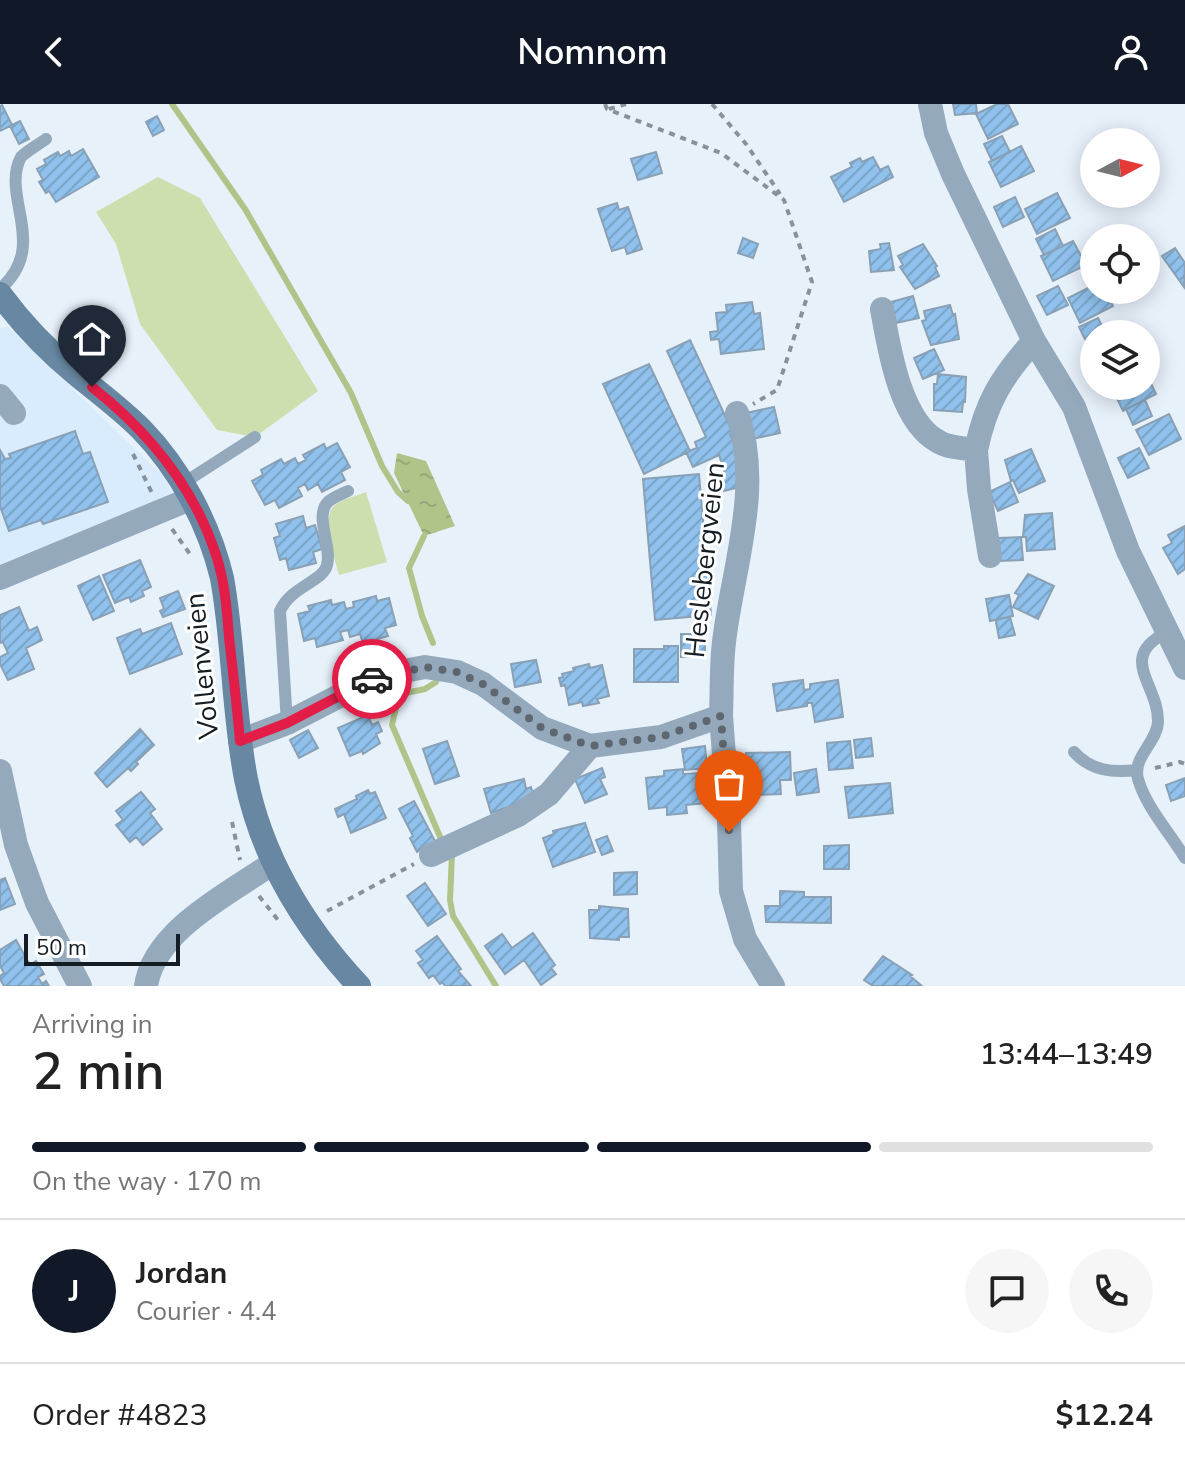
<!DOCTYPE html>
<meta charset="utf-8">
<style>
body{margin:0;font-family:"Nunito Sans",sans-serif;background:#f6f6f6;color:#222;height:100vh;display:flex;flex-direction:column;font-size:30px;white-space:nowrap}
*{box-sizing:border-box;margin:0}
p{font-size:26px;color:#767676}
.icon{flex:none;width:44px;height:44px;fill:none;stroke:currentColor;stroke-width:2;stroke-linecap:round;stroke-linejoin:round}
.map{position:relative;height:882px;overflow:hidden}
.side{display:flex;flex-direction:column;background:#fff;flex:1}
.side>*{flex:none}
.needle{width:52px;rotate:83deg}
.fabs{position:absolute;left:1080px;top:24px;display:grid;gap:16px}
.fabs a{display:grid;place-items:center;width:80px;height:80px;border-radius:50%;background:#fff;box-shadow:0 4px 20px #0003;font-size:40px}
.scale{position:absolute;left:24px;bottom:20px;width:156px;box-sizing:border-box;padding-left:8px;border:4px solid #141d24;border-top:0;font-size:22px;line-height:28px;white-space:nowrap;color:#141d24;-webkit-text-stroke:6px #fff;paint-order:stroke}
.pin{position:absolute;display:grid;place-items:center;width:68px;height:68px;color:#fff;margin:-82px -34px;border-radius:50% 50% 50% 0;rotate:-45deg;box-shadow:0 0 8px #0007}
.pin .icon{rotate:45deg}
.courier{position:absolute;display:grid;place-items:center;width:80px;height:80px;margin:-40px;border:6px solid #e11d48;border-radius:50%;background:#fff;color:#222;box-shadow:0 2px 10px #0007}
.headline em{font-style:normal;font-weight:600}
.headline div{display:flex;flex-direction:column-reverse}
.headline{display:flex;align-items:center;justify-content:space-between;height:136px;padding:0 32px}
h1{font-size:52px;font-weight:600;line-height:60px}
.bar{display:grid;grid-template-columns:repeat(4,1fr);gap:12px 8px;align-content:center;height:96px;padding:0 32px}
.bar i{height:10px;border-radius:6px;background:#e0e0e0}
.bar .on{background:#111827}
.bar p{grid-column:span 4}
.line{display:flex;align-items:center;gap:20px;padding:0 32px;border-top:2px solid #e0e0e0}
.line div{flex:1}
.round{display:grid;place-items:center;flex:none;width:84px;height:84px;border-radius:42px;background:#f6f6f6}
header{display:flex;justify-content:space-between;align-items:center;height:104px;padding:0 32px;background:#111827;color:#fff;font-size:36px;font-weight:600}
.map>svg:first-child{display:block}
.built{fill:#d9ecfd}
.green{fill:#cddeaf}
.water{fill:url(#water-ripples)}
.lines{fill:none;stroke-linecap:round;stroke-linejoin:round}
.stream{stroke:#b0c48a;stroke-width:6}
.building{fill:url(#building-hatch);stroke:#89a0b5;stroke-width:2}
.path{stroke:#879199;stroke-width:4;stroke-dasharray:6 6;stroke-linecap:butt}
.service{stroke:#94a9bc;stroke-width:12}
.minor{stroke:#94a9bc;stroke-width:24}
.secondary{stroke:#6787a2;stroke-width:24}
.done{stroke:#5e676f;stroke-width:8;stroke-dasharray:0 14.4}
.route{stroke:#e11d48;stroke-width:10}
.labels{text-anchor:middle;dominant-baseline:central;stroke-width:6;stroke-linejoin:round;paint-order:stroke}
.street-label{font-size:28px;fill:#141d24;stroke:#fff}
</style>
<header><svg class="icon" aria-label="back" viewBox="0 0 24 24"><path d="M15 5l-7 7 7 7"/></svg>Nomnom<svg class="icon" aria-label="person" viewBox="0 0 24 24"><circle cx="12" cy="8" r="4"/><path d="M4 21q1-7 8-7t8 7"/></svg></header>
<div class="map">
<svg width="1185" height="882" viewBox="0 0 1185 882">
<defs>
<pattern id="water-ripples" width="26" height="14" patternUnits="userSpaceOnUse" patternTransform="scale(2)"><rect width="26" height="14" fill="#b0c48a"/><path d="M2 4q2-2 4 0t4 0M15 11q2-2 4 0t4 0" fill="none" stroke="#96a877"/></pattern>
<pattern id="building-hatch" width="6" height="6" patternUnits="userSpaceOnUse" patternTransform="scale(2)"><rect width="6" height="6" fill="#8fc1ec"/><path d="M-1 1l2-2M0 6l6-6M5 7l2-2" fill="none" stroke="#7aa5ca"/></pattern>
</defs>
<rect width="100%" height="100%" fill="#e7f1fa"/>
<path class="built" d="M7 222 162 371 173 390 0 463V225Z"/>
<path class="green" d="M158 73 200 94 318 287 255 333 217 326 140 220 116 140 96 108Z
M366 388 387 458 339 471C335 455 320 413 335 401 343 395 356 392 366 388Z"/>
<path class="water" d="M397 349 426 357 455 422 424 432 394 369Z"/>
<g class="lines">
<path class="stream" d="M172 0 245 105 351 289 382 362 398 388 408 397
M424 432 409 464 422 512 433 539
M437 574 436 578 425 585 406 589 398 595 392 621 441 735
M452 750 450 796 453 812 496 882"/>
</g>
<path class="building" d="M953 0H976L977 9 955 11Z
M997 0H1008L1018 20 988 35 976 10Z
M2 1 12 21 0 27V2Z
M157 12 164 26 153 32 146 18Z
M20 17 29 35 19 40 10 22Z
M1002 32 1010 48 992 57 984 40Z
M1021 42 1034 67 1001 83 989 58Z
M83 45 99 73 56 98 49 87 46 89 39 78 43 76 37 65 46 60 44 56 58 48 60 52 69 47 71 52Z
M656 48 662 69 638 76 631 55Z
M873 53 880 66 888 62 893 73 844 98 831 73 852 63 850 59 860 54 862 58Z
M1057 89 1070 114 1037 130 1025 105Z
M1015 93 1024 113 1003 123 994 103Z
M617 99 619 106 628 103 642 145 627 150 625 143 612 147 598 105Z
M1055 125 1063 142 1044 151 1036 135Z
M743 134 758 140 753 154 738 149Z
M1073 137 1086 161 1053 177 1041 152Z
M889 139 894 166 871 168 869 147 881 145 880 140Z
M923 140 937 162 935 163 939 172 915 185 900 163 903 161 898 152Z
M1175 144 1185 159 1184 183 1162 152Z
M1094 181V186H1105L1113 202 1080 219 1068 194Z
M1058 182 1068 201 1047 211 1037 192Z
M913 192 919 214 896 219 891 198Z
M752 198 754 210 760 209 764 245 721 250 719 235 711 236 710 228 718 227 716 209 727 208 726 201Z
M950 201 953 211 955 210 959 235 931 241 922 217 926 216 924 207Z
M1098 214 1106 230H1094V236L1087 239 1079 223Z
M690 236 733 329 730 330 741 360 740 383 724 387V366L719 351 693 363 686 348 697 344 695 338 706 333 667 247Z
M934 245 944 266 923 275 914 254Z
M649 260 690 347 644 370 603 280Z
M1146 269 1156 290 1123 307 1111 282H1146Z
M938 270 966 273 965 298H963L962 308 934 306V280H937Z
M1145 296 1152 312 1133 321 1126 305Z
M774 303 780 329 752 335 746 309Z
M1169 310 1181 335 1149 351 1136 326Z
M75 327 83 350 90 348 108 398 43 420 41 416 9 427 0 402V346L5 355 11 354 9 350Z
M337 339 350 363 341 368 345 376 322 388 318 380 308 386 305 380 298 384 302 392 279 404 275 396 265 401 252 377 263 371 261 366 281 355 284 360 295 354 298 360 306 356 303 351 324 340 326 345Z
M1139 344 1149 364 1128 374 1118 354Z
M1031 345 1045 377 1019 389 1013 376 1011 377 1005 356Z
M699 370 711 511 655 516 643 375Z
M1010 378 1018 398 998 407 989 388Z
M1052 409 1055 445 1027 447 1026 433H1023L1025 411Z
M303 412 306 424 315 421 322 445 313 448 316 459 289 466 286 454 280 456 274 434 280 432 276 420Z
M1185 422V465L1178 470 1163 444 1172 439 1168 431Z
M1021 433 1023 456 999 457 998 434Z
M140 456 151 483 142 487 144 492 131 498 129 493 115 499 103 471Z
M1028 470 1054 482 1038 515 1013 503 1019 491 1015 489Z
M99 472 114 507 93 516 78 482Z
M178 487 185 505 163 513 160 507 164 505 160 494Z
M1009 491 1013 512 990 517 986 495Z
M376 492 377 497 389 494 396 521 385 524 388 532 363 539 360 530 350 533 348 526 340 528 343 536 317 543 315 534 304 537 298 510 310 507 308 502 331 496 332 501 344 498 346 505 354 503 353 498Z
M19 503 29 527 37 523 42 536 26 544 34 565 8 576 0 560V553L8 549 3 538 0 539V511Z
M1010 513 1015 531 999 534 996 518 998 515Z
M171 519 182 550 130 570 117 534 140 525 142 530Z
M681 530H705V553H681Z
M664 542H678V578H634V545H664Z
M536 556 541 578 515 583 511 560Z
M589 560 590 564 602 561 609 592 597 595 599 599 583 602 582 598 569 601 565 581 561 582 559 574 563 573 562 570 574 567 573 564Z
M803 576 804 586 810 585V580L838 576 843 613 815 618 812 599H807V602L777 607 773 580Z
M368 611 372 621 378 618 382 627 376 630 380 639 363 650 362 647 350 652 338 624Z
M140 625 154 641 136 658 138 660 131 667 128 664 107 683 95 669Z
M308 626 318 644 299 654 290 636Z
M871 634 873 652 856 654 854 636Z
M447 637 459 672 435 680 423 645Z
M850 637 853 664 829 666 827 639Z
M705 642 707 664 685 666 682 645Z
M790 648 791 676H780L781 690 759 691V677H746V649Z
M602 664 605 673 600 675 607 690 585 699 575 675Z
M683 665V670L703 669 705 699 686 701 687 709 667 711V703L649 705 646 674 664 672V667Z
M816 665 819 688 797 691 794 669Z
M1185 674V692L1171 697 1166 681Z
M524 675 526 685 531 683 534 694 491 709 484 685Z
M890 679 893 709 849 714 845 683Z
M368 686 370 690 375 688 386 714 351 729 344 710 338 713 335 705 357 695 356 692Z
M141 688 155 705 150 709 162 725 143 741 136 733 130 738 116 721 123 716 116 707Z
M414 697 436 739 417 748 410 734 413 732 399 705Z
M585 719 595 748 553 763 543 734 554 730 553 727Z
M607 732 613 747 602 751 596 736Z
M849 741V765H824V742Z
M637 768V790L614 791V769Z
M5 774 15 800 0 806V776Z
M425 779 446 810 428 822 407 792Z
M780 787 804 788V793H831V819L766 818 765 802H780Z
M599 802 628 805 629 833H619V836L590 834 589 806H599Z
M533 829 555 861 551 864 556 870 541 881 524 856 505 870 485 842 502 830 512 844Z
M437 832 461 865 458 867 471 882H445L442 878 440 880 433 871 429 874 418 859 423 856 416 847Z
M16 836 30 861 36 857 44 870 38 873 42 880 46 877 49 882H4L0 875V872L4 869 0 862V846Z
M883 852 912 871 910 872 922 882H873L864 876Z"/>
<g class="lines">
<path class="path" d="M605 0 607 5 721 49 784 96 812 178 777 286 753 300
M712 0 746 40 780 90
M609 5 626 0
M133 350 152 389
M172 425 192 453
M1155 664 1180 658 1185 660
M232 718 240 756
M259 792 278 816
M327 807 414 760"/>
<path class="service" d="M0 185C50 142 0 92 21 53 28 46 38 41 46 35
M182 380 255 333
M1167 528C1116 554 1159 580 1158 618 1157 639 1132 653 1138 675 1146 703 1170 729 1185 754
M287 619 280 507C291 482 323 478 327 461 332 444 315 413 327 399 331 394 342 390 348 387
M1074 648C1091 667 1113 669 1137 666"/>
<path class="minor" d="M930 0 936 29 953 70 1034 237 1074 303 1128 447 1185 564
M882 205C889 244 900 318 939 338 949 344 964 344 976 346 986 298 1002 272 1034 237
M0 292 14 309
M976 346 979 385 990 452
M0 474 190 395
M721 612 729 717 731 787 745 835 773 882
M240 637 287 619 378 572 425 563 457 568 483 580 542 624 590 642 661 633 721 612C722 588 721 563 724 538 733 462 763 384 737 309
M0 667 16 741 37 799 80 882
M431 751 518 711 549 690 590 642
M146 882C154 826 230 789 273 759"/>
<path class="secondary" d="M0 190C22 220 47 246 76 270 98 288 121 305 141 325 180 365 209 420 222 474 234 540 233 609 246 675 262 754 305 824 359 882"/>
</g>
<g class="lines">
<path class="done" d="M372 575 425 563 457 568 483 580 542 624 590 642 661 633 721 612 729 728"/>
<path class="route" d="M92 283C149 328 195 384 217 454 225 480 227 506 229 533 233 568 237 602 240 637L287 619 372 575"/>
</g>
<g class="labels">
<g class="street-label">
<text transform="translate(705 456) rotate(-84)">Heslebergveien</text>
<text transform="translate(202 562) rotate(-96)">Vollenveien</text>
</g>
</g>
</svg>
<div class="fabs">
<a><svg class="needle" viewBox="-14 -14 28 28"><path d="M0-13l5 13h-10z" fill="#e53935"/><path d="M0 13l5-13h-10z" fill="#767676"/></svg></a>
<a><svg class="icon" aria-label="locate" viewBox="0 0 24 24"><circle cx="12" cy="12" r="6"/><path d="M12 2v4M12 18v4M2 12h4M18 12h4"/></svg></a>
<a><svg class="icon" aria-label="layers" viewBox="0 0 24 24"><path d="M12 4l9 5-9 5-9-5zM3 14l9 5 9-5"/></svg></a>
</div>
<div class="scale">50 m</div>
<div class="pin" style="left:729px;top:728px;background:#ea580c"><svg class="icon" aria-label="bag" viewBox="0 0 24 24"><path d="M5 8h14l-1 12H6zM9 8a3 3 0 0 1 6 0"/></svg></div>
<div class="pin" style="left:92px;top:283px;background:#1f2937"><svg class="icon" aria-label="home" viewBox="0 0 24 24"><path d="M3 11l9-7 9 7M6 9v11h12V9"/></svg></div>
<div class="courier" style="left:372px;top:575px"><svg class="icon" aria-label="car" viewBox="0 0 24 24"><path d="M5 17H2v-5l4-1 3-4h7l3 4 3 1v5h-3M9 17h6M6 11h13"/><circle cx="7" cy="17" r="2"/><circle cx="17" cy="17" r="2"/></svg></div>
</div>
<section class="side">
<div class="headline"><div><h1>2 min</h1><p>Arriving in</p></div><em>13:44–13:49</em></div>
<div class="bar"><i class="on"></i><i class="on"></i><i class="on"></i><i></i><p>On the way · 170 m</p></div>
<div class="line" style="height:144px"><b class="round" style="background:#111827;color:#fff">J</b><div><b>Jordan</b><p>Courier · 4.4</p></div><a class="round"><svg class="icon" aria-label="chat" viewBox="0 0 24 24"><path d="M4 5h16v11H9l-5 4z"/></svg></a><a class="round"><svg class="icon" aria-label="phone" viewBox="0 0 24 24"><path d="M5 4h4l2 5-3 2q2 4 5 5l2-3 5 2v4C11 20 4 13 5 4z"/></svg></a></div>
<div class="line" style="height:104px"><div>Order #4823</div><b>$12.24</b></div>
</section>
